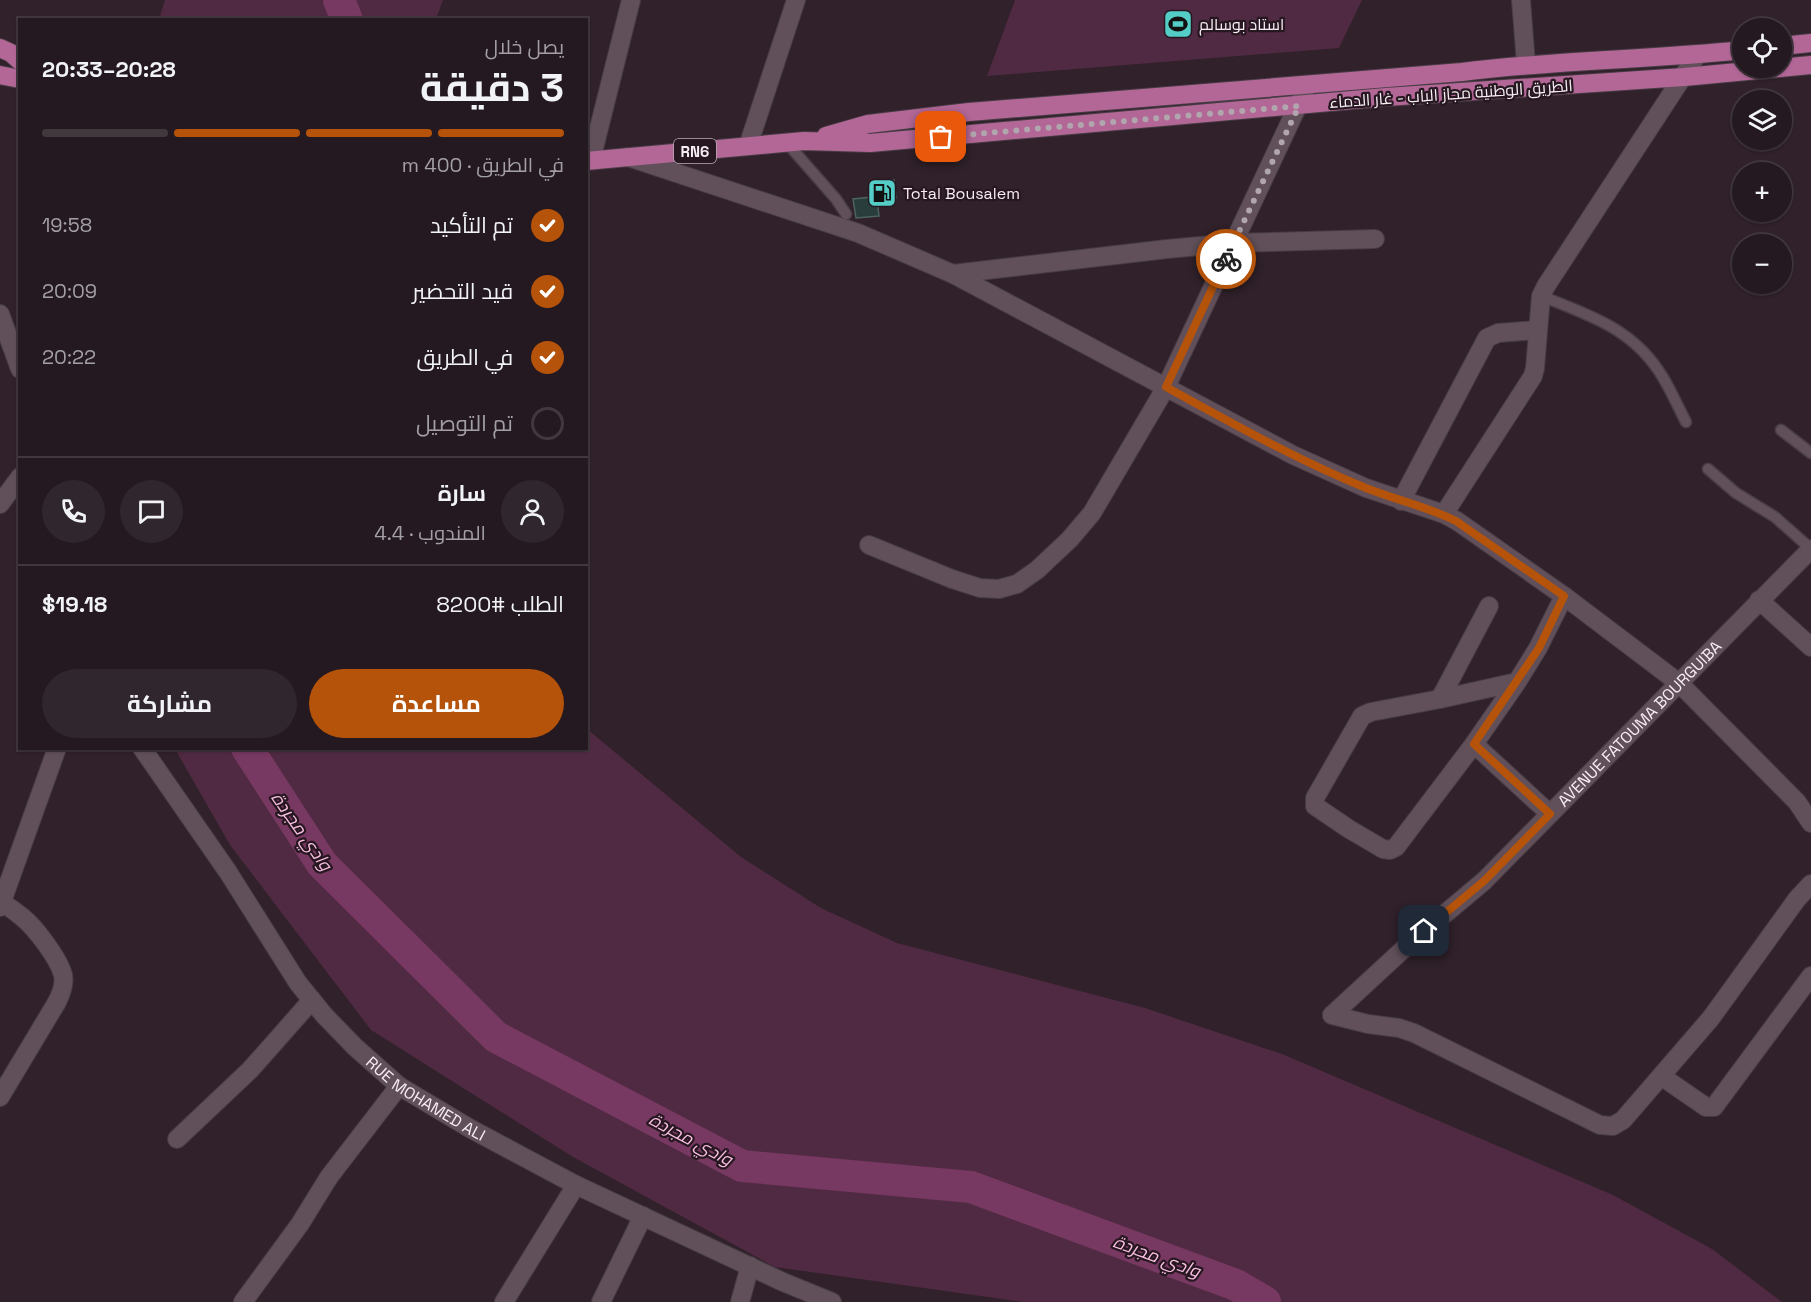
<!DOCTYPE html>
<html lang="ar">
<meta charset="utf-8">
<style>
body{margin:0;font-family:"Space Grotesk",Cairo,sans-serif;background:#30262d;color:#f1f3f6;direction:rtl;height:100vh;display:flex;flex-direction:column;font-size:22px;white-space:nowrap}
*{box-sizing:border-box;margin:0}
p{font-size:20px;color:#a3a0a5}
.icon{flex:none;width:33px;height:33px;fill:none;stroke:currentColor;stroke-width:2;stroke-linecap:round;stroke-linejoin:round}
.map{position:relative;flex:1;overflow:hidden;direction:ltr}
.details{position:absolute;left:18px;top:18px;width:570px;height:732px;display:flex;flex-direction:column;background:#241920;border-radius:0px;box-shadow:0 2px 4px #0004,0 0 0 2px #41383e;direction:rtl}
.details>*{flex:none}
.fabs{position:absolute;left:1732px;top:18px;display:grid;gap:12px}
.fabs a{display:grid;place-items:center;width:60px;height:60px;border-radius:50%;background:#241920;box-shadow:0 2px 4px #0004,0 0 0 2px #41383e;font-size:30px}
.pin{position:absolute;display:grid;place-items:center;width:51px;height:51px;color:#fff;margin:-26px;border-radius:12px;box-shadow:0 3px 9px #0006}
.courier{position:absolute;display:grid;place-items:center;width:60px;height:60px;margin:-30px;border:4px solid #b45309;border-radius:50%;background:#fff;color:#222;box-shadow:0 2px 8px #0007}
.head em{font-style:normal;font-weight:700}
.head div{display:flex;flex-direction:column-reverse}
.head{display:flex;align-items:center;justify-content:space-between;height:102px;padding:0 24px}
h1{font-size:39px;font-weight:700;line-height:45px}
.bar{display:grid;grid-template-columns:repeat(4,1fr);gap:9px 6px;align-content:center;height:72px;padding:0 24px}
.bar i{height:8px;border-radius:4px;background:#41383e}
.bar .on{background:#b45309}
.bar p{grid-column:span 4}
.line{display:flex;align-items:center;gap:15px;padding:0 24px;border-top:2px solid #41383e}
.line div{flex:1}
.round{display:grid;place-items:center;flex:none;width:63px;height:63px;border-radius:32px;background:#30262d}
ol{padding:0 24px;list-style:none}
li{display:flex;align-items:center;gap:18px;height:66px}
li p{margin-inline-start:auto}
li .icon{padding:6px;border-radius:50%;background:#b45309;color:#fff;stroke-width:4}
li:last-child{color:#a3a0a5}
li i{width:33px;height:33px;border:3px solid #41383e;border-radius:50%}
.action{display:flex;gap:12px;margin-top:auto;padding:12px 24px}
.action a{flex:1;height:69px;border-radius:36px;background:#b45309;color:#fff;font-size:24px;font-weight:700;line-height:69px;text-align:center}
.action a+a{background:#30262d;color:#f1f3f6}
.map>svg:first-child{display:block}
.green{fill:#502a42}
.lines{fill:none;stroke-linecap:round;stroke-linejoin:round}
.river{stroke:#773861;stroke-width:32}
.building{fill:#283d3c;stroke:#4d6361;stroke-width:1.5}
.lane-casing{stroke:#483c44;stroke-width:13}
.street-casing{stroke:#483c44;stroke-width:20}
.primary-casing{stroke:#483c44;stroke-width:20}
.lane{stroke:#61505a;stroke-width:10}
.street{stroke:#61505a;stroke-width:18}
.primary{stroke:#b26797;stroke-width:18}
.done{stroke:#b1a6ad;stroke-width:6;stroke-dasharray:0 10.8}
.route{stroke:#b45309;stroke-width:8}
.labels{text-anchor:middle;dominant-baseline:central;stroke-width:4.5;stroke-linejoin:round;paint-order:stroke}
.shield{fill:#261720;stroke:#b8adb4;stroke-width:1.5}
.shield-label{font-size:15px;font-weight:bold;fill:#f7edf3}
.poi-label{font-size:16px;fill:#f7edf3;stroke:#261720;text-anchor:start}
.street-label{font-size:16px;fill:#f7edf3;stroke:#261720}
.water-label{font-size:18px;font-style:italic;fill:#f9bfe2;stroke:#261720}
</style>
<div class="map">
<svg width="1811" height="1302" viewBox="0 0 1811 1302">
<rect width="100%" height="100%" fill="#30212a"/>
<path class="green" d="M165 0H443L436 19H159Z
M1015 0H1362L1339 48 987 76Z
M587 729 741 857 821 908 897 943 1145 1008 1282 1054 1613 1195 1712 1249 1782 1302H1023L775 1267 573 1157 371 1030 230 845 175 749 586 748Z"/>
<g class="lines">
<path class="river" d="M339 0 347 20
M247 748 322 864 496 1037 742 1166 971 1187 1236 1285 1265 1302"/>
</g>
<path class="building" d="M894 180 896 198 877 200 879 216 856 218 853 199 872 197 870 183Z"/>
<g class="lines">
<g class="lane-casing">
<path id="lane" d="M787 143 836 199 846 214
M1541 296C1589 315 1634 329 1662 376 1671 390 1678 407 1686 422
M1781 430 1811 453
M1708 469 1736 493 1775 517 1811 549"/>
</g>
<g class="street-casing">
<g id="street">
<path d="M1521 0 1526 64"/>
<path d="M748 146 796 0"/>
<path d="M628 157 858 233 953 274 1293 455 1366 488 1444 514 1457 521 1564 596 1679 683 1797 802 1811 823"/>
<path d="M591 160 631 0"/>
<path d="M953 274 1167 249 1233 243 1375 239"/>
<path d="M0 314 20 369"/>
<path d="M1401 501 1487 338 1498 333 1537 330"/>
<path d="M0 504 20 477"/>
<path d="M1444 514 1533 376 1535 368 1541 296 1546 286 1697 55"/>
<path d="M869 545 952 579 980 588 999 589 1017 584 1037 570 1070 539 1092 513 1166 387 1307 86"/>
<path d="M1759 600 1811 647"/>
<path d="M1517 682 1440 699 1371 712 1362 716 1315 798V806L1349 829 1383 849 1390 850 1396 847 1474 744 1517 682 1538 648 1564 596"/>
<path d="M1440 699 1489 606"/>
<path d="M1474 744 1550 814"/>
<path id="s1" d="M142 748 228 872 298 983 324 1015 355 1047 399 1086 471 1129 576 1185 783 1282 832 1302"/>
<path d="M0 907 57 748"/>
<path id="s2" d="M1332 1015 1409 944 1484 881 1811 549"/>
<path d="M1332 1015 1368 1024 1399 1028 1414 1033 1600 1125 1613 1126 1623 1120 1711 1018 1797 899 1811 884"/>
<path d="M1661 1076 1706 1107H1714L1811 976"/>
<path d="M0 1097 57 1002C61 994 65 984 63 975 59 959 35 927 22 917 16 912 9 907 3 903"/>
<path d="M177 1139 250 1070 312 1000"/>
<path d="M243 1302 300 1224 329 1177 399 1086"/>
<path d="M504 1302 576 1185"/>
<path d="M601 1302 643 1216"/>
<path d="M740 1302 750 1266"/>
</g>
</g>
<g class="primary-casing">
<path id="primary" d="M1782 46 1811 43
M0 48 11 53 20 61
M0 75 20 79
M826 136 868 124 969 112 1462 72C1555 60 1649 60 1743 50
M586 161 804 141 870 143 1386 97 1684 77 1811 65"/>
</g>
<use href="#lane" class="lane"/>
<use href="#street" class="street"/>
<use href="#primary" class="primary"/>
</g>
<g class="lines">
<path class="done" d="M941 137 1299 106 1226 259"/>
<path class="route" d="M1226 259 1166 387C1232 423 1297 460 1366 488 1396 500 1428 507 1456 521L1564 596 1539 648 1474 744 1550 814 1484 881 1424 931"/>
</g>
<defs>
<g id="stadium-square" transform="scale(1.5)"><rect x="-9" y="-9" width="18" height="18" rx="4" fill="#54cdc7" stroke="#261720"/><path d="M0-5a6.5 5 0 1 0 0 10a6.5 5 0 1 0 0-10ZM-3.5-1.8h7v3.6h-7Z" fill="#111"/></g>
<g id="fuel-square" transform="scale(1.5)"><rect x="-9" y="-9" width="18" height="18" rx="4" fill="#54cdc7" stroke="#261720"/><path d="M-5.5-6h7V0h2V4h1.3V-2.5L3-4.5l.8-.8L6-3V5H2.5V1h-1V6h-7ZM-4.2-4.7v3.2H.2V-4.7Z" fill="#111"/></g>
</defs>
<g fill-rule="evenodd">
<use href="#stadium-square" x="1178" y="24"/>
<use href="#fuel-square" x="882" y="193"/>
</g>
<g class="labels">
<rect class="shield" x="674" y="139" width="42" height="24" rx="4.5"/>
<g class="shield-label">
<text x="695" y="151">RN6</text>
</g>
<g class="poi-label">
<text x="1199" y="24">استاد بوسالم</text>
<text x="903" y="193">Total Bousalem</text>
</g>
<g class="street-label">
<text transform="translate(1451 94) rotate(-4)">الطريق الوطنية مجاز الباب - غار الدماء</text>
<text stroke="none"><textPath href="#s2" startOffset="424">AVENUE FATOUMA BOURGUIBA</textPath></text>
<text stroke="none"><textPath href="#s1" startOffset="456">RUE MOHAMED ALI</textPath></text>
</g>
<g class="water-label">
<text transform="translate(302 831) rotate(55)">وادي مجردة</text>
<text transform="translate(691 1139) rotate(28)">وادي مجردة</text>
<text transform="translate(1157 1256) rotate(20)">وادي مجردة</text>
</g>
</g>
</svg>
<div class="fabs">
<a><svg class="icon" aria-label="locate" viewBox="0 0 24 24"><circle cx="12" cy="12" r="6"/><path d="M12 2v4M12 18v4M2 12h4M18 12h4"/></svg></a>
<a><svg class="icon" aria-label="layers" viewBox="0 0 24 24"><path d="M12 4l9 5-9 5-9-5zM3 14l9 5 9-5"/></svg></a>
<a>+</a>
<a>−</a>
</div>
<div class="pin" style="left:941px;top:137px;background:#ea580c"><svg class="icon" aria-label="bag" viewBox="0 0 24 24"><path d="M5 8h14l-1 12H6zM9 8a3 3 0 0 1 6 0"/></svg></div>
<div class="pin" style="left:1424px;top:931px;background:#1f2937"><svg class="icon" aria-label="home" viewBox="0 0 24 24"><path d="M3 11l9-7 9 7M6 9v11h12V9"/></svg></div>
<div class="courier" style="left:1226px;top:259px"><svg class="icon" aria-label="bike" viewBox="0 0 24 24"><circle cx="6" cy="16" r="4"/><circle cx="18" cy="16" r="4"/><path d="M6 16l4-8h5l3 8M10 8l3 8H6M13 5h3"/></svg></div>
<section class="details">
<div class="head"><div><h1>3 دقيقة</h1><p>يصل خلال</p></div><em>20:28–20:33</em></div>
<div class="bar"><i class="on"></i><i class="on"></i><i class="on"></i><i></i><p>في الطريق · 400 m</p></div>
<ol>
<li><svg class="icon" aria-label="check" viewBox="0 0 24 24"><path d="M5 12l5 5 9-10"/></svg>تم التأكيد<p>19:58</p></li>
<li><svg class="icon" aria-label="check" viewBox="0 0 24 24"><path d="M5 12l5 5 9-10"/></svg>قيد التحضير<p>20:09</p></li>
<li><svg class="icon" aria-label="check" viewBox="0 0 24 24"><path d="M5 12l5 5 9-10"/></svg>في الطريق<p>20:22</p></li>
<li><i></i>تم التوصيل</li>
</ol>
<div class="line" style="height:108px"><a class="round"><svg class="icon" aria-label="person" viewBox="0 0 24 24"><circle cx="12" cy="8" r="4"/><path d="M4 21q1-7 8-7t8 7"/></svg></a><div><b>سارة</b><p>المندوب · 4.4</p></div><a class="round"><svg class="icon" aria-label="chat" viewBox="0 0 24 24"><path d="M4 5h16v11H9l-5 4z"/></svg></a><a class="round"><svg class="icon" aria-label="phone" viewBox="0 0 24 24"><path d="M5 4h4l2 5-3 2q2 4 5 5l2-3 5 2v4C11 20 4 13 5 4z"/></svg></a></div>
<div class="line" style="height:78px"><div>الطلب #8200</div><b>$19.18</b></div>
<div class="action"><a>مساعدة</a><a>مشاركة</a></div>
</section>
</div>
